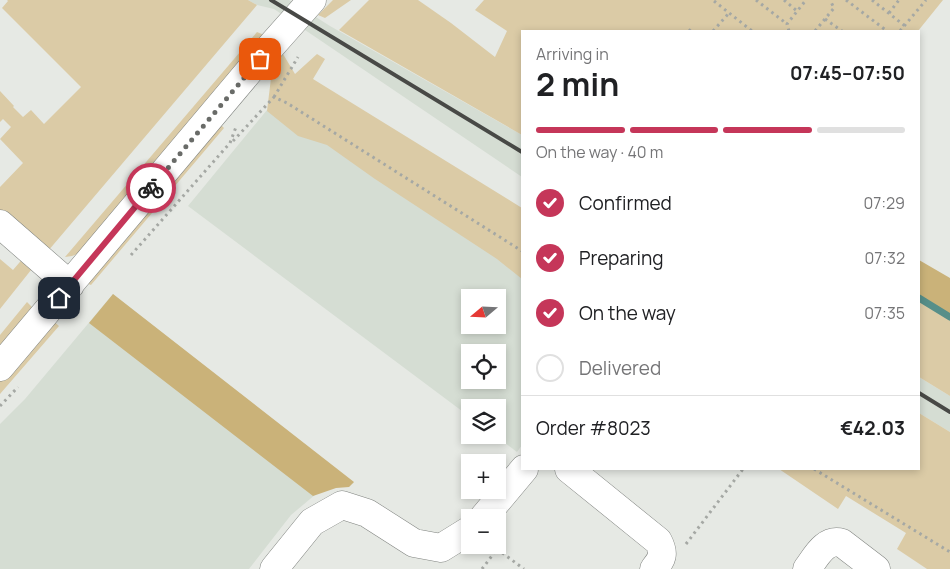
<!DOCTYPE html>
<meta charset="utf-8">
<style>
body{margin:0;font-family:Manrope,sans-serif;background:#f2f2f2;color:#202124;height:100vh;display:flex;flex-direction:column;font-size:19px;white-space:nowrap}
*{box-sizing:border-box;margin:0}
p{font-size:16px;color:#757577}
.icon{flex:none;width:28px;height:28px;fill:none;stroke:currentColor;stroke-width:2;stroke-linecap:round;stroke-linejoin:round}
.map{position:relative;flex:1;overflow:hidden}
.panel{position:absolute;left:521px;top:30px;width:399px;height:440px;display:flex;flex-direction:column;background:#fff;border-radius:0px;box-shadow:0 2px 8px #0003}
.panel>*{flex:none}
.needle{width:32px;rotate:251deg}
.tools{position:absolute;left:461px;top:289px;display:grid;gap:10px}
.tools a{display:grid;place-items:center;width:45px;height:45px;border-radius:0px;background:#fff;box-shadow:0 2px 8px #0003;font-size:25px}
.pin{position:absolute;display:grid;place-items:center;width:42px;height:42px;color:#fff;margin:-21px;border-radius:10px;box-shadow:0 2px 8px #0006}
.courier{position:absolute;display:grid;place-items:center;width:50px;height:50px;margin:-25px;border:4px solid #c53659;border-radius:50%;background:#fff;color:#222;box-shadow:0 1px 6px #0007}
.headline em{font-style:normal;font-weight:700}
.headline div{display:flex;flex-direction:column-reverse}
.headline{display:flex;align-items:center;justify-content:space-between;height:85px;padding:0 15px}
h1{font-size:32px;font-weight:700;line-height:38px}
.bar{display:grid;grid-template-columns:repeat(4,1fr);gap:8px 5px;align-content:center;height:60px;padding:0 15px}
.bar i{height:6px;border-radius:4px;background:#e0e0e0}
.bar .current{background:#c53659}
.bar p{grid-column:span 4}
.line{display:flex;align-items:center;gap:12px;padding:0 15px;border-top:1px solid #e0e0e0}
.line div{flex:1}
ol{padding:0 15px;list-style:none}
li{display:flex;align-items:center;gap:15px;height:55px}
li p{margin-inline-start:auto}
li .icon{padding:5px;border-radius:50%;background:#c53659;color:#fff;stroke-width:4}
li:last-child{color:#757577}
li i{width:28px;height:28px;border:2px solid #e0e0e0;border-radius:50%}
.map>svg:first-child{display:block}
.built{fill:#d5ddd3;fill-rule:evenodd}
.green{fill:#dbcba6}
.forest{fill:#cab279}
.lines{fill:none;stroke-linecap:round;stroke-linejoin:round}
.stream{stroke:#578f89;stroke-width:7}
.minor-casing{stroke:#818480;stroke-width:29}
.path{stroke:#a5a8a4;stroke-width:3;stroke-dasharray:2.5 4;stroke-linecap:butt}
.minor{stroke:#fff;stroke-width:28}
.rail{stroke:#484946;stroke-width:4}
.done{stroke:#696b68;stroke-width:5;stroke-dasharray:0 9}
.route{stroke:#c53659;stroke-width:6}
</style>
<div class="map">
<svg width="950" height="569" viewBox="0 0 950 569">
<rect width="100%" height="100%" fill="#e6e9e4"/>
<path class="built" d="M248 0H289L330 26 522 135V177L274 9 257 5Z
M267 110 317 136 497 256 522 277V445L517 452 494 435H498V408H470V417L188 206ZM470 298H498V325H470ZM470 352H498V380H470Z
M113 294 354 483 322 489 291 515 249 569H0V424L25 399Z
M919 377 950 396V432L919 413Z"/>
<path class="green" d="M7 0H248L257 5 48 251 0 212V187L23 163 0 139 11 127 3 119 0 122V91L14 106 13 107 23 117 31 110 44 124 81 87 2 8 8 1Z
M333 0H351L325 18 318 15Z
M369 0H418L451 23 495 57 507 31 475 10 484 0H943L918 31H522V135L339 30Z
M257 32 264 35 80 253 72 256 65 257Z
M283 54 295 74 317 54 325 59 313 79 522 208V279L497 259 375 179 327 145 298 136 267 111 272 70Z
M218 122 224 128 91 285 86 283Z
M25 256 35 265 0 309V259L13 270Z
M919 301 950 320V396L919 377Z
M27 302 33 308 0 350V335Z
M51 319 59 326 0 394V375Z
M919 413 950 432V569H927L897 549 906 533 846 496 838 509 779 469H919Z"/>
<path class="forest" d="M919 260 950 278V317L919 298Z
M113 294 354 482 349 487 336 488 313 496 89 323Z"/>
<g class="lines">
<path class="stream" d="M919 298 950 317"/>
<g class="minor-casing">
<path id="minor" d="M0 224 70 285
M0 367 250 70 312 0
M569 469 658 541C665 554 662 559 654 569
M483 518 524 469
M274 569 312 522 342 505 367 513 414 543 441 548 470 530
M807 569C816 557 825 538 842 543L876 569"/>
</g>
<path class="path" d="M756 0 787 24
M784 0 797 11
M846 0 887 31
M872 0 905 26
M714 1 752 31
M889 13 899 0
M825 19 842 31
M689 31 691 29 694 31
M713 31 729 13
M789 31 787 24 806 0
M815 31 834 8 830 0
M900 31 926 0
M274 97 298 57
M233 141 274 97 287 103 522 251
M131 255 230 143 236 127
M0 406 18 387
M814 469 950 552
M686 544 743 469
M497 549 524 569
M482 569 497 549 492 545"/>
<use href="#minor" class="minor"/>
<path class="rail" d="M271 0 522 152
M919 393 950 412"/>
</g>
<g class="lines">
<path class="done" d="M151 188 260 59"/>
<path class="route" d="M59 298 151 188"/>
</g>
</svg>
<div class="tools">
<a><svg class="needle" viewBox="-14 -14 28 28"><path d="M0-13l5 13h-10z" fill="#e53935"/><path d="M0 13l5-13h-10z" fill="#757577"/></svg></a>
<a><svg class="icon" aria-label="locate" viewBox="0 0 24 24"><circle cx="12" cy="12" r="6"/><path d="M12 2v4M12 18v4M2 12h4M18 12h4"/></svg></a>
<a><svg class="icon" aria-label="layers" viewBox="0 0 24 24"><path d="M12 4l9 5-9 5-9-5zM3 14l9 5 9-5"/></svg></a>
<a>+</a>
<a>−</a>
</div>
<div class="pin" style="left:260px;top:59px;background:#ea580c"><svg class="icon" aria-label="bag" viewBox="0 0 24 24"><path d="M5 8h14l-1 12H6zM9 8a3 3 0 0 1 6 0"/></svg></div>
<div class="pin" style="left:59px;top:298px;background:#1f2937"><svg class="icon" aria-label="home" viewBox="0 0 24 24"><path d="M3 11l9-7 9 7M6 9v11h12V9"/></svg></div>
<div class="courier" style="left:151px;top:188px"><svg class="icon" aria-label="bike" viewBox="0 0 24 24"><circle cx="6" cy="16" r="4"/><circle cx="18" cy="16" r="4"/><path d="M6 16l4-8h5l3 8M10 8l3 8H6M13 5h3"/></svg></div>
<section class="panel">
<div class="headline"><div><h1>2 min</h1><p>Arriving in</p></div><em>07:45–07:50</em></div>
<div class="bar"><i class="current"></i><i class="current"></i><i class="current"></i><i></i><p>On the way · 40 m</p></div>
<ol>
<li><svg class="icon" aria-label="check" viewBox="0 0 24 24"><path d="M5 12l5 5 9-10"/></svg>Confirmed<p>07:29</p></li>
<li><svg class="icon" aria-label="check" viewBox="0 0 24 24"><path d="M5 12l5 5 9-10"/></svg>Preparing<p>07:32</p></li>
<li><svg class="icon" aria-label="check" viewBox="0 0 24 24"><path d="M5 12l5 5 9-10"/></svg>On the way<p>07:35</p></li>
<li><i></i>Delivered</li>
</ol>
<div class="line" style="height:65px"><div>Order #8023</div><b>€42.03</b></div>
</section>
</div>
